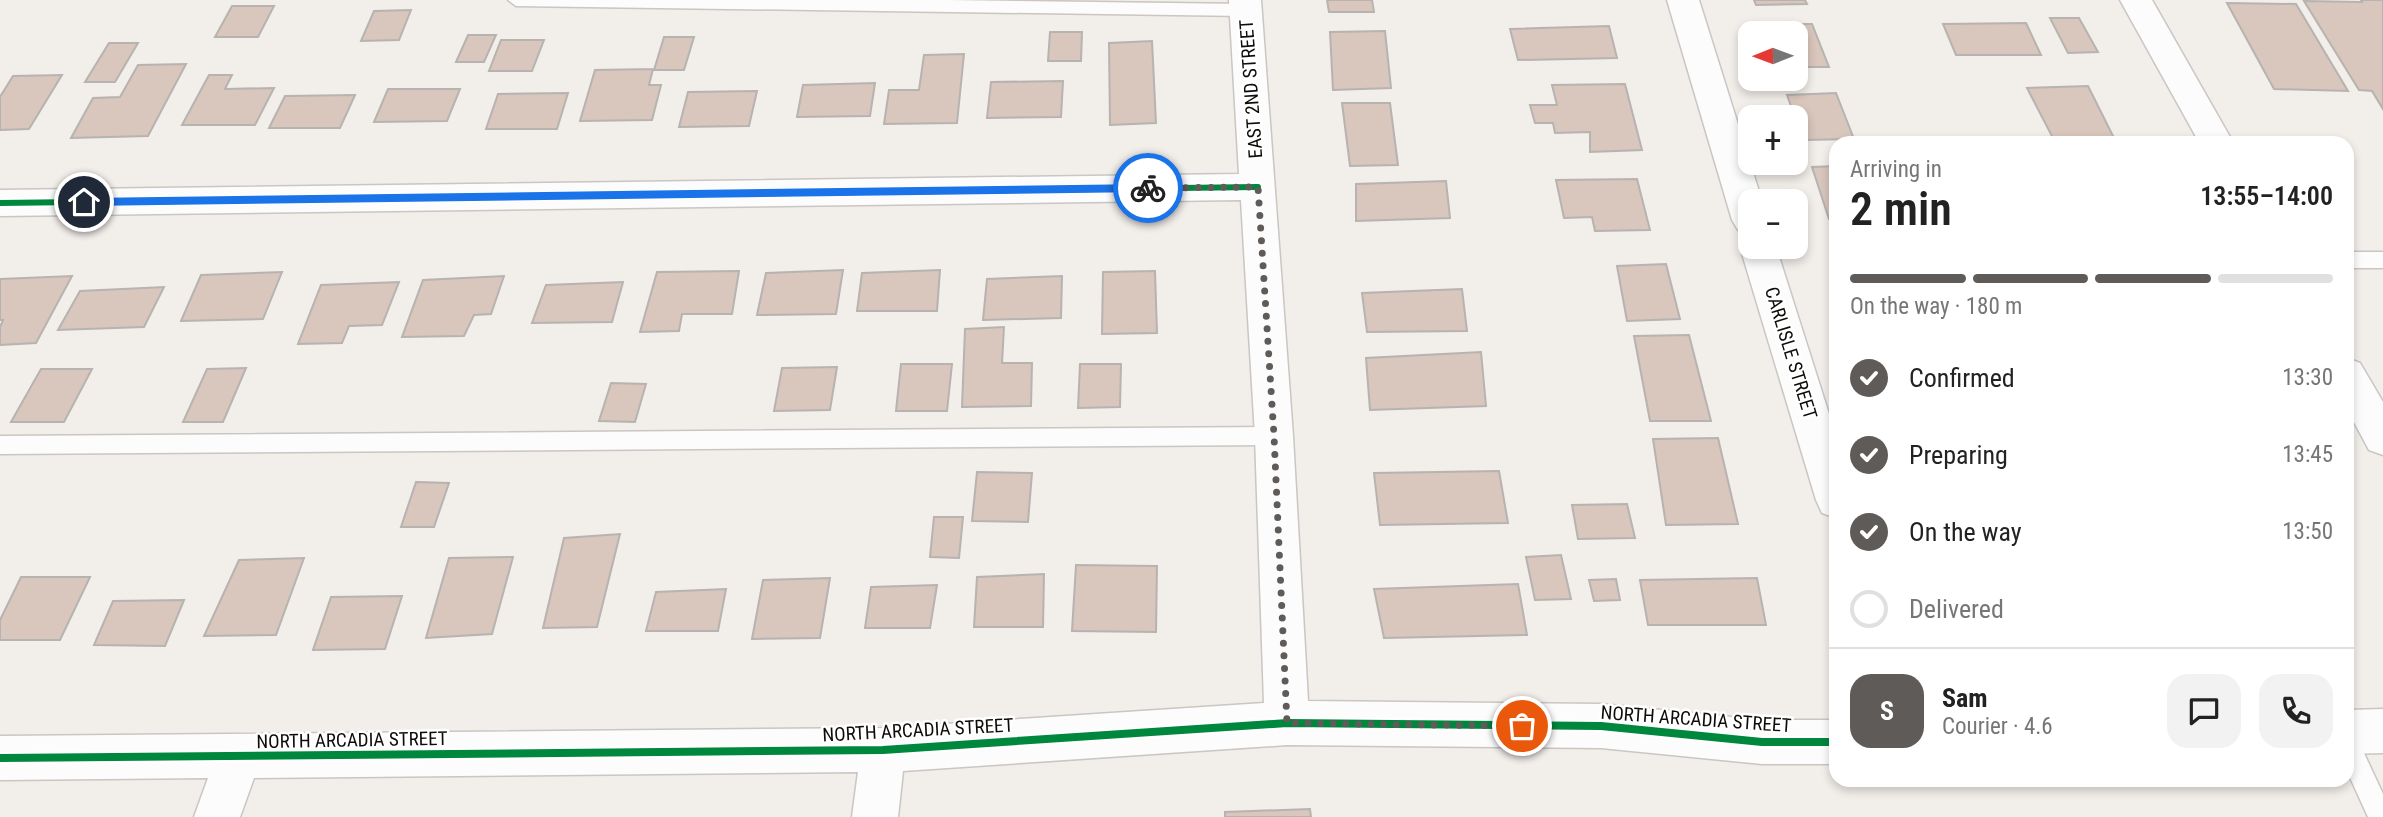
<!DOCTYPE html>
<meta charset="utf-8">
<style>
body{margin:0;font-family:"Roboto Condensed",sans-serif;background:#f2f2f2;color:#222;height:100vh;display:flex;flex-direction:column;font-size:26px;white-space:nowrap}
*{box-sizing:border-box;margin:0}
p{font-size:23px;color:#767676}
.icon{flex:none;width:38px;height:38px;fill:none;stroke:currentColor;stroke-width:2;stroke-linecap:round;stroke-linejoin:round}
.map{position:relative;flex:1;overflow:hidden}
.drawer{position:absolute;left:1829px;top:136px;width:525px;height:651px;display:flex;flex-direction:column;background:#fff;border-radius:21px;box-shadow:0 4px 10px #0003}
.drawer>*{flex:none}
.needle{width:46px;rotate:269deg}
.controls{position:absolute;left:1738px;top:21px;display:grid;gap:14px}
.controls a{display:grid;place-items:center;width:70px;height:70px;border-radius:14px;background:#fff;box-shadow:0 4px 10px #0003;font-size:35px}
.pin{position:absolute;display:grid;place-items:center;width:60px;height:60px;color:#fff;margin:-30px;border:4px solid #fff;border-radius:50%;box-shadow:0 2px 7px #0007}
.courier{position:absolute;display:grid;place-items:center;width:70px;height:70px;margin:-35px;border:5px solid #1a73e8;border-radius:50%;background:#fff;color:#222;box-shadow:0 2px 9px #0007}
.overview em{font-style:normal;font-weight:600}
.overview div{display:flex;flex-direction:column-reverse}
.overview{display:flex;align-items:center;justify-content:space-between;height:119px;padding:0 21px}
h1{font-size:46px;font-weight:600;line-height:52px}
.bar{display:grid;grid-template-columns:repeat(4,1fr);gap:10px 7px;align-content:center;height:84px;padding:0 21px}
.bar i{height:9px;border-radius:5px;background:#e0e0e0}
.bar .on{background:#5e5b58}
.bar p{grid-column:span 4}
.line{display:flex;align-items:center;gap:18px;padding:0 21px;border-top:2px solid #e0e0e0}
.line div{flex:1}
.round{display:grid;place-items:center;flex:none;width:74px;height:74px;border-radius:21px;background:#f2f2f2}
ol{padding:0 21px;list-style:none}
li{display:flex;align-items:center;gap:21px;height:77px}
li p{margin-inline-start:auto}
li .icon{padding:7px;border-radius:50%;background:#5e5b58;color:#fff;stroke-width:4}
li:last-child{color:#767676}
li i{width:38px;height:38px;border:4px solid #e0e0e0;border-radius:50%}
.map>svg:first-child{display:block}
.building{fill:#d9c6bc;stroke:#b6b3b0;stroke-width:2}
.lines{fill:none;stroke-linecap:round;stroke-linejoin:round}
.service-casing{stroke:#c9c6c3;stroke-width:3}
.minor-casing{stroke:#c9c6c3;stroke-width:3}
.service{fill:#fdfcfc;fill-rule:evenodd}
.minor{fill:#fdfcfc;fill-rule:evenodd}
.cycleway-far1-casing{stroke:#fff;stroke-width:10}
.cycleway-casing{stroke:#fff;stroke-width:12}
.cycleway-far1{stroke:#00873e;stroke-width:6}
.cycleway{stroke:#00873e;stroke-width:8}
.route{fill:#1a73e8}
.done{stroke:#5e5b58;stroke-width:7;stroke-dasharray:0 12.6}
.labels{text-anchor:middle;dominant-baseline:central;stroke-width:5;stroke-linejoin:round;paint-order:stroke}
.street-label{font-size:19px;fill:#0e0c09;stroke:#fff}
</style>
<div class="map">
<svg width="2383" height="817" viewBox="0 0 2383 817">
<rect width="100%" height="100%" fill="#f2eeea"/>
<path class="building" d="M1327 0H1372L1374 12H1329Z
M1754 0H1805L1807 4 1756 5Z
M2361 0H2383V109L2372 91 2359 90 2304 1 2362 2Z
M2227 3 2296 4 2348 91 2274 89Z
M232 6H274L258 37H215Z
M411 10 399 40 361 41 374 11Z
M2050 18H2079L2098 52 2068 53Z
M2026 23 2041 55H1956L1943 24Z
M1763 24H1812L1829 67H1796V33H1767Z
M1609 26 1617 58 1518 60 1510 29Z
M1385 31 1391 88 1333 90 1330 32Z
M1050 32H1082L1081 61H1048Z
M468 35H496L484 62H456Z
M664 37H694L684 70H654Z
M501 40H544L532 71H489Z
M1152 41 1156 123 1110 125 1109 43Z
M109 43H138L115 82H85Z
M964 54 957 123 884 124 889 90H919L924 55Z
M186 64 148 136 71 138 93 98 120 97 138 65Z
M653 69 649 85H661L652 120 580 121 595 70Z
M62 75 29 129 0 130V97L13 76Z
M209 75H232L225 89 274 88 255 125H182Z
M1063 81 1061 117 987 118 991 82Z
M875 83 870 116 797 117 803 85Z
M1625 84 1642 150 1590 152V132L1555 133 1553 123H1535L1530 105H1557L1552 85Z
M2088 86 2117 144H2056L2027 88Z
M388 89H460L447 121 374 122Z
M757 91 749 126 679 127 688 92Z
M568 93 557 129H486L498 94Z
M1836 93 1854 139 1803 140 1787 95Z
M355 95 340 128H269L285 96Z
M1342 103H1390L1398 165 1350 166Z
M1836 166V219H1829L1812 167Z
M1637 179 1650 230 1595 231 1592 217 1564 218 1556 180Z
M1446 181 1450 218 1356 221V184Z
M1666 264 1680 319 1627 321 1617 266Z
M843 270 836 314 757 315 766 273Z
M940 270 937 311H857L862 273Z
M739 271 732 314H682L679 331 640 332 657 272Z
M1155 271 1157 333 1102 334 1103 272Z
M282 272 263 319 181 321 201 275Z
M72 276 36 343 0 345V327L3 320H0V279Z
M504 276 491 314 474 315 464 336 402 337 423 280Z
M1062 276 1061 318 983 320 987 279Z
M399 282 382 325 349 326 342 343 298 344 321 285Z
M623 282 612 322 532 323 546 285Z
M164 287 144 327 58 330 80 291Z
M1462 289 1467 331 1367 332 1362 293Z
M1004 327 1002 363H1032L1031 406 962 407 965 329Z
M1689 335 1711 421H1650L1634 336Z
M1481 352 1486 406 1370 410 1366 358Z
M901 364H952L947 411H896Z
M1080 364H1121L1120 407 1078 408Z
M837 367 830 410 774 411 782 368Z
M246 368 223 422H183L207 369Z
M41 369H92L64 422H11Z
M611 383 646 384 635 422 599 421Z
M1718 438 1738 524 1666 525 1653 439Z
M1499 471 1508 523 1380 525 1374 473Z
M977 472 1032 473 1028 522 972 521Z
M416 482 449 483 434 527H401Z
M1627 504 1635 538 1578 539 1572 505Z
M934 517H963L959 558 930 557Z
M620 534 597 627 543 628 564 538Z
M1561 555 1571 599 1535 600 1526 557Z
M513 557 492 634 426 638 449 558Z
M304 558 276 635 204 636 239 560Z
M1076 565 1157 566 1156 632 1072 631Z
M1044 574 1043 627H974L977 577Z
M21 577H90L60 640H0V620Z
M830 578 820 638 752 639 763 580Z
M1757 578 1766 625H1648L1640 580Z
M1616 579 1620 600 1594 601 1589 580Z
M1518 584 1527 635 1384 638 1374 589Z
M937 585 930 628H865L871 587Z
M726 589 718 631H646L656 592Z
M402 596 385 649 313 650 331 597Z
M184 600 165 646 94 645 113 601Z
M1310 809 1311 817H1225V812Z"/>
<g class="lines">
<g class="service-casing">
<path id="service" d="M508 0H948L1245 4 1254 10 1245 16 516 6Z
M2347 252H2383V268H2347Z
M1274 427 1282 429 1285 436 1282 443 1274 445 0 454V436Z
M2347 733 2356 736 2383 794V817H2368L2347 771Z"/>
</g>
<g class="minor-casing">
<path id="minor" d="M1229 0H1261L1293 436 1308 701 1601 704 1762 720H1836V764H1762L1601 748 1287 745 903 771 898 817H852L858 772 254 778 240 817H194L208 778 0 780V736L883 728 1264 703 1255 436 1241 200 0 216V190L1239 174Z
M1667 0H1699L1762 201H1750V234L1738 230 1732 220Z
M2120 0H2152L2234 144H2200Z
M1750 236V247H1776L1836 436V518L1822 513 1816 500 1740 247 1745 237Z
M2347 358 2360 363 2383 402V455L2369 450 2347 409Z
M2383 709V753L2347 754V710Z"/>
</g>
<use href="#service" class="service"/>
<use href="#minor" class="minor"/>
<g class="cycleway-far1-casing">
<path id="cycleway-far1" d="M0 203 1258 187"/>
</g>
<g class="cycleway-casing">
<path id="cycleway" d="M0 758 883 750 1287 723 1601 726 1762 742H1836"/>
</g>
<use href="#cycleway-far1" class="cycleway-far1"/>
<use href="#cycleway" class="cycleway"/>
</g>
<path class="route" d="M1148 184 1154 188 1148 192 84 206 79 202 84 198Z"/>
<g class="lines">
<path class="done" d="M1148 188 1258 187 1274 436 1287 723 1522 726"/>
</g>
<g class="labels">
<g class="street-label">
<text transform="translate(1251 89) rotate(-94)">EAST 2ND STREET</text>
<text transform="translate(1791 353) rotate(73)">CARLISLE STREET</text>
<text transform="translate(1696 719) rotate(4)">NORTH ARCADIA STREET</text>
<text transform="translate(918 730) rotate(-3)">NORTH ARCADIA STREET</text>
<text transform="translate(352 740) rotate(-1)">NORTH ARCADIA STREET</text>
</g>
</g>
</svg>
<div class="controls">
<a><svg class="needle" viewBox="-14 -14 28 28"><path d="M0-13l5 13h-10z" fill="#e53935"/><path d="M0 13l5-13h-10z" fill="#767676"/></svg></a>
<a>+</a>
<a>−</a>
</div>
<div class="pin" style="left:1522px;top:726px;background:#ea580c"><svg class="icon" aria-label="bag" viewBox="0 0 24 24"><path d="M5 8h14l-1 12H6zM9 8a3 3 0 0 1 6 0"/></svg></div>
<div class="pin" style="left:84px;top:202px;background:#1f2937"><svg class="icon" aria-label="home" viewBox="0 0 24 24"><path d="M3 11l9-7 9 7M6 9v11h12V9"/></svg></div>
<div class="courier" style="left:1148px;top:188px"><svg class="icon" aria-label="bike" viewBox="0 0 24 24"><circle cx="6" cy="16" r="4"/><circle cx="18" cy="16" r="4"/><path d="M6 16l4-8h5l3 8M10 8l3 8H6M13 5h3"/></svg></div>
<section class="drawer">
<div class="overview"><div><h1>2 min</h1><p>Arriving in</p></div><em>13:55–14:00</em></div>
<div class="bar"><i class="on"></i><i class="on"></i><i class="on"></i><i></i><p>On the way · 180 m</p></div>
<ol>
<li><svg class="icon" aria-label="check" viewBox="0 0 24 24"><path d="M5 12l5 5 9-10"/></svg>Confirmed<p>13:30</p></li>
<li><svg class="icon" aria-label="check" viewBox="0 0 24 24"><path d="M5 12l5 5 9-10"/></svg>Preparing<p>13:45</p></li>
<li><svg class="icon" aria-label="check" viewBox="0 0 24 24"><path d="M5 12l5 5 9-10"/></svg>On the way<p>13:50</p></li>
<li><i></i>Delivered</li>
</ol>
<div class="line" style="height:126px"><b class="round" style="background:#5e5b58;color:#fff">S</b><div><b>Sam</b><p>Courier · 4.6</p></div><a class="round"><svg class="icon" aria-label="chat" viewBox="0 0 24 24"><path d="M4 5h16v11H9l-5 4z"/></svg></a><a class="round"><svg class="icon" aria-label="phone" viewBox="0 0 24 24"><path d="M5 4h4l2 5-3 2q2 4 5 5l2-3 5 2v4C11 20 4 13 5 4z"/></svg></a></div>
</section>
</div>
